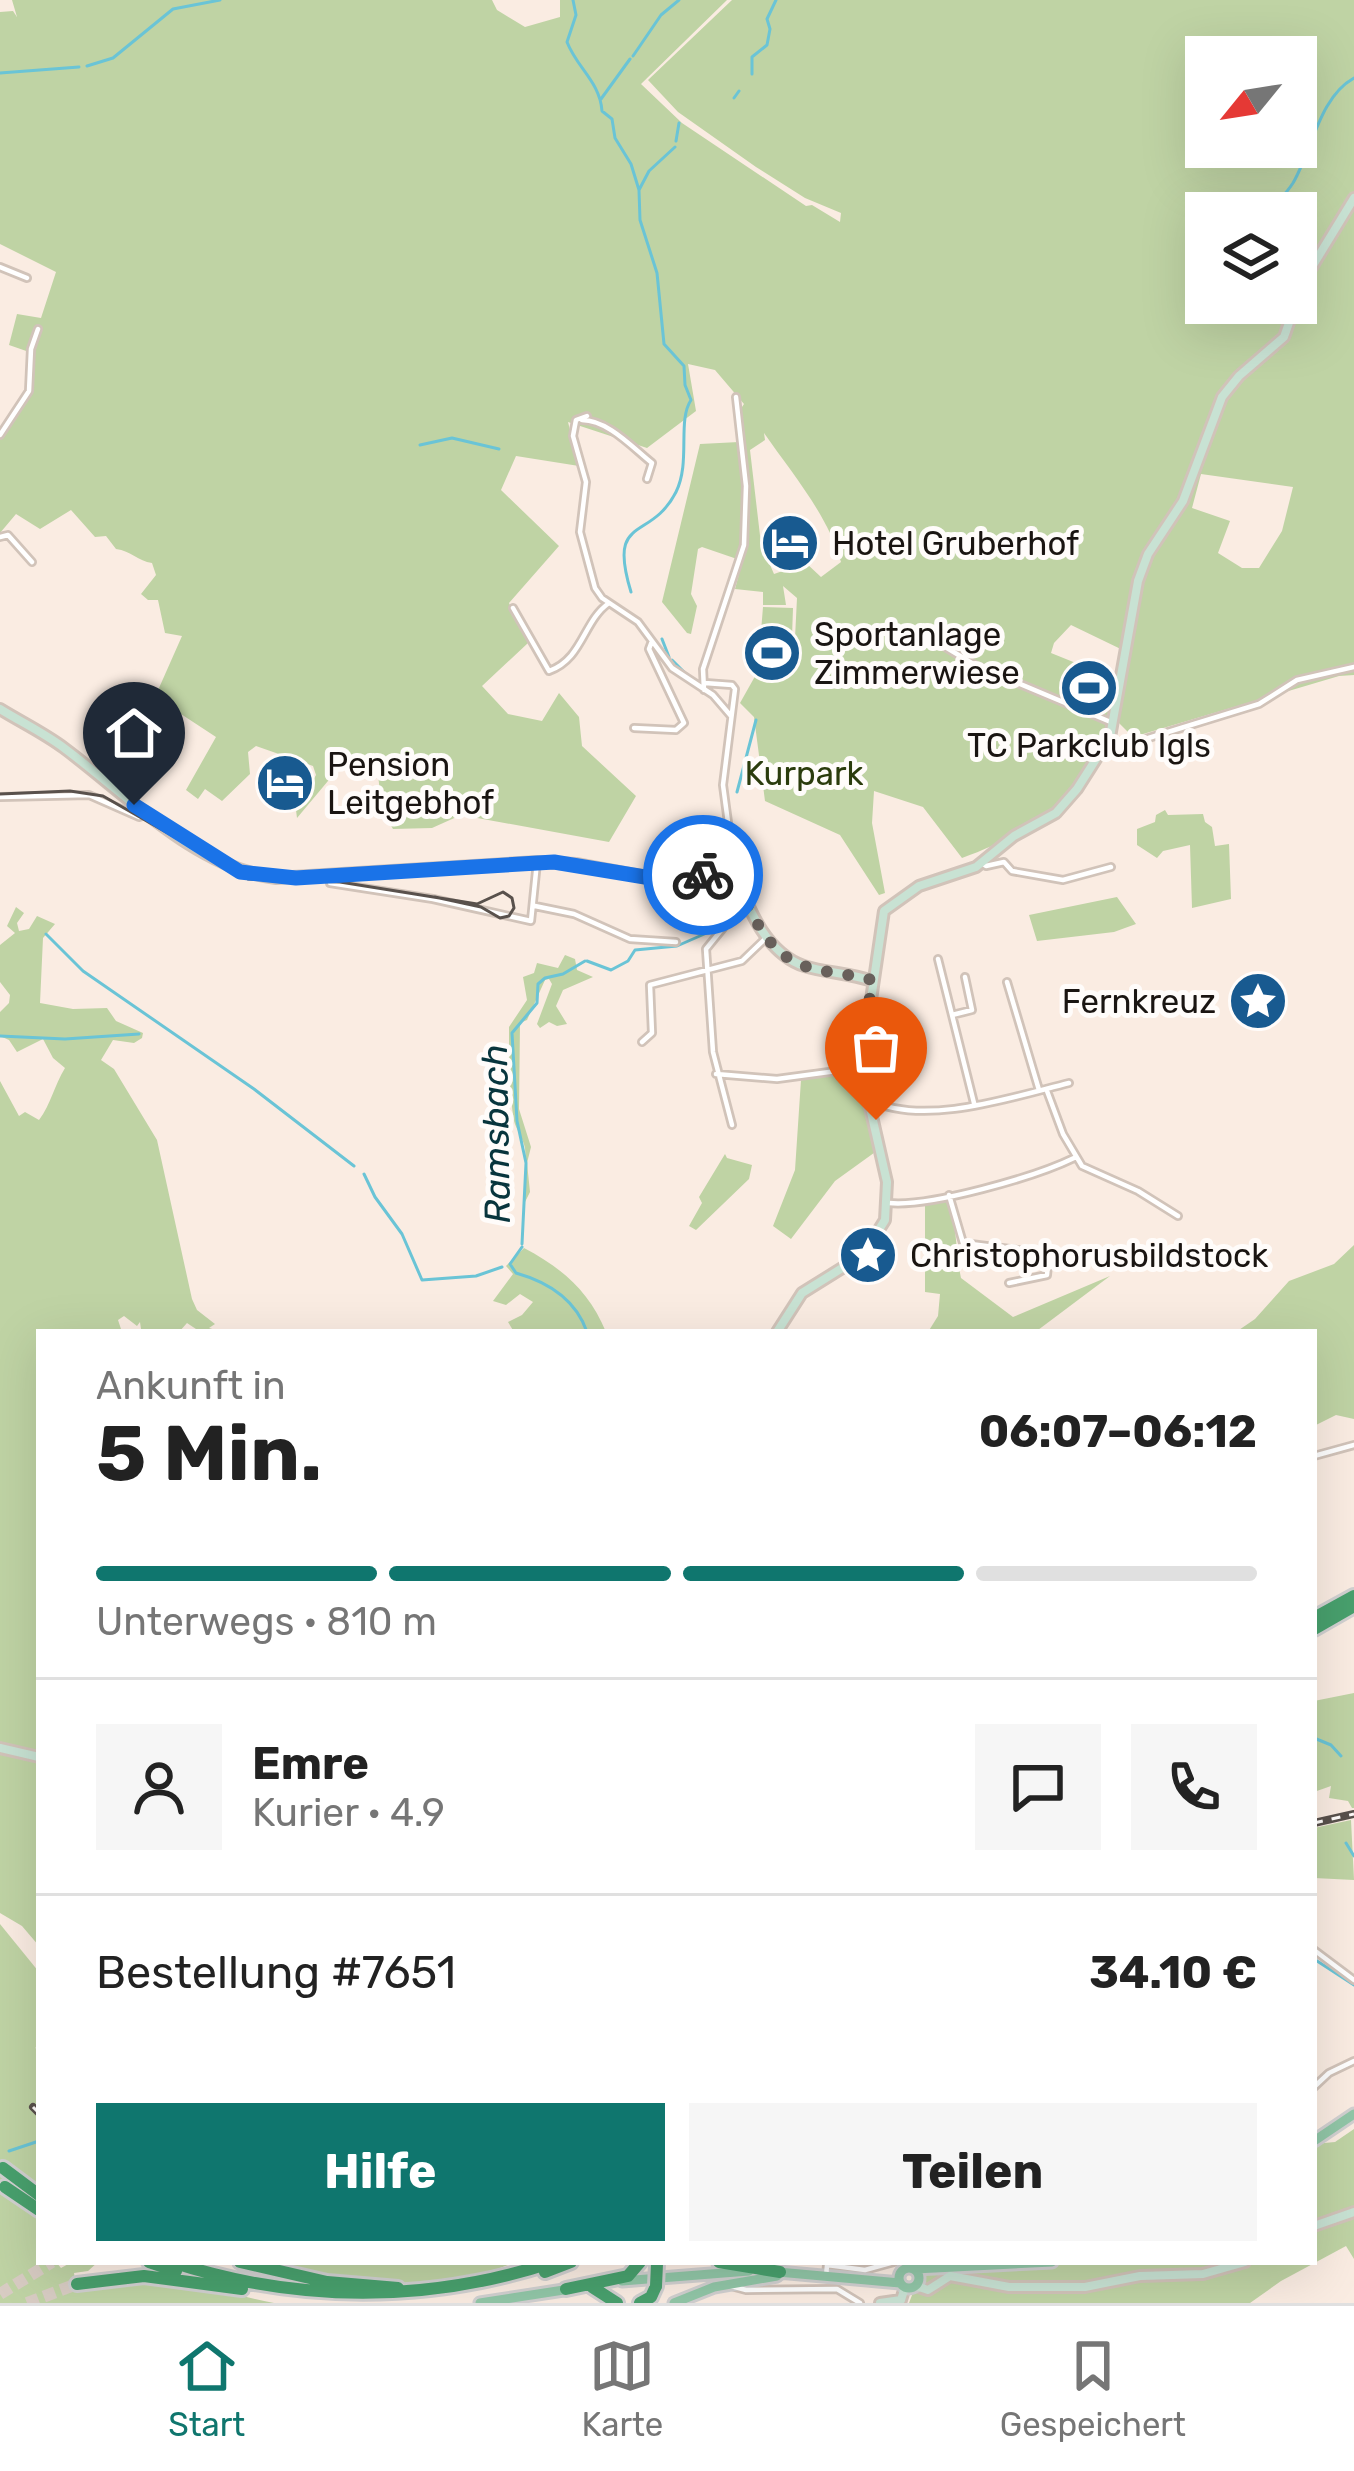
<!DOCTYPE html>
<html lang="de">
<meta charset="utf-8">
<style>
body{margin:0;font-family:Rubik,sans-serif;background:#f6f6f6;color:#222;height:100vh;display:flex;flex-direction:column;font-size:45px;white-space:nowrap}
*{box-sizing:border-box;margin:0}
p{font-size:39px;color:#767676}
.icon{flex:none;width:66px;height:66px;fill:none;stroke:currentColor;stroke-width:2;stroke-linecap:round;stroke-linejoin:round}
.map{position:relative;flex:1;overflow:hidden}
.panel{position:absolute;left:36px;top:1329px;width:1281px;height:936px;display:flex;flex-direction:column;background:#fff;border-radius:0px;box-shadow:0 12px 48px #0002}
.panel>*{flex:none}
.needle{width:78px;rotate:240deg}
.tools{position:absolute;left:1185px;top:36px;display:grid;gap:24px}
.tools a{display:grid;place-items:center;width:132px;height:132px;border-radius:0px;background:#fff;box-shadow:0 12px 48px #0002;font-size:60px}
.pin{position:absolute;display:grid;place-items:center;width:102px;height:102px;color:#fff;margin:-123px -51px;border-radius:50% 50% 50% 0;rotate:-45deg;box-shadow:0 0 12px #0007}
.pin .icon{rotate:45deg}
.courier{position:absolute;display:grid;place-items:center;width:120px;height:120px;margin:-60px;border:9px solid #1a73e8;border-radius:50%;background:#fff;color:#222;box-shadow:0 3px 15px #0007}
.headline em{font-style:normal;font-weight:700}
.headline div{display:flex;flex-direction:column-reverse}
.headline{display:flex;align-items:center;justify-content:space-between;height:204px;padding:0 60px}
h1{font-size:78px;font-weight:700;line-height:90px}
.bar{display:grid;grid-template-columns:repeat(4,1fr);gap:18px 12px;align-content:center;height:144px;padding:0 60px}
.bar i{height:15px;border-radius:9px;background:#e0e0e0}
.bar .active{background:#0f766e}
.bar p{grid-column:span 4}
.line{display:flex;align-items:center;gap:30px;padding:0 60px;border-top:3px solid #e0e0e0}
.line div{flex:1}
.round{display:grid;place-items:center;flex:none;width:126px;height:126px;border-radius:0px;background:#f6f6f6}
.cta{display:flex;gap:24px;margin-top:auto;padding:24px 60px}
.cta a{flex:1;height:138px;border-radius:0px;background:#0f766e;color:#fff;font-size:48px;font-weight:700;line-height:138px;text-align:center}
.cta a+a{background:#f6f6f6;color:#222}
.dock{display:flex;justify-content:space-around;align-items:center;height:168px;border-top:3px solid #e0e0e0;background:#fff;font-size:33px;color:#767676}
.dock a{display:grid;justify-items:center;gap:6px}
.dock .active{color:#0f766e}
.map>svg:first-child{display:block}
.green{fill:#bfd3a4;fill-rule:evenodd}
.lines{fill:none;stroke-linecap:round;stroke-linejoin:round}
.stream{stroke:#6ac4d6;stroke-width:3}
.highway-tunnel{stroke:#d8ccc3;stroke-width:12;stroke-dasharray:12 6;stroke-linecap:butt}
.street-casing{stroke:#d1c3b9;stroke-width:10}
.secondary-casing{stroke:#d1c3b9;stroke-width:14}
.primary-casing{stroke:#d1d0d0;stroke-width:15}
.highway-casing{stroke:#d1d0d0;stroke-width:18}
.street{stroke:#fff;stroke-width:4.5}
.secondary{stroke:#c8e2d3;stroke-width:8}
.primary{stroke:#91c6a7;stroke-width:9}
.highway{stroke:#48a06d;stroke-width:12}
.tram{stroke:#59514c;stroke-width:3}
.rail-casing{stroke:#59514c;stroke-width:8}
.rail{stroke:#fffcfa;stroke-width:3;stroke-dasharray:9;stroke-linecap:butt}
.highway-bridge-casing{stroke:#d1d0d0;stroke-width:18;stroke-linecap:butt}
.highway-bridge{stroke:#48a06d;stroke-width:12}
.done{stroke:#68605b;stroke-width:12;stroke-dasharray:0 21.6}
.route{stroke:#1a73e8;stroke-width:15}
.labels{text-anchor:middle;dominant-baseline:central;stroke-width:10;stroke-linejoin:round;paint-order:stroke}
.poi-label{font-size:33px;fill:#1a1512;stroke:#fffcfa;text-anchor:start}
.park-label{font-size:33px;fill:#2b3c0d;stroke:#fffcfa}
.water-label{font-size:36px;font-style:italic;fill:#08353d;stroke:#fffcfa}
</style>
<div class="map">
<svg width="1354" height="2303" viewBox="0 0 1354 2303">
<rect width="100%" height="100%" fill="#faece2"/>
<path class="green" d="M12 0H492L497 10 525 27 560 17V0H727L641 84 682 123 806 206 812 205 840 222 841 213 805 198 756 167 678 112 648 80 732 0H1354V675L1339 676 1133 737 1119 723 1129 653 1071 625 1054 643 1051 653 1118 680C1101 778 1054 824 962 858L923 807 874 791 872 823 885 893 879 895 840 835 765 801 754 717 740 703 758 671 781 673 795 638 797 598 783 586 786 605H763V592L735 589 746 548 748 500 740 410 744 404 715 370 688 364 696 411 647 448 568 422 579 466 516 456 501 490 559 546 509 603 528 643 482 686 508 714 542 721 559 693 579 717 582 746 636 796 609 842 461 815 432 828 393 829 382 811 377 765 356 753 338 769 297 818 296 810 316 775 313 766 256 746 248 752 250 774 222 801 205 789 198 799 186 790 216 737 155 697 182 636 165 633 158 600H148L141 594 156 575 152 563C138 561 131 551 116 549L106 536 95 537 71 510 40 529 16 514 0 533V439L31 389 32 353 9 345 17 314 41 318 56 272 0 244V12L13 11 17 17ZM1206 57H1296V147H1206ZM1206 213H1296V303H1206ZM764 433C791 472 828 515 841 562L821 577 806 563 774 574 761 544 750 450 765 440ZM1201 474 1293 487 1282 531 1259 568H1242L1218 553 1230 521 1192 508Z
M739 442 744 474 741 550 737 559 702 547 698 549 691 594 697 606 691 634 687 633 662 602 700 444Z
M763 607 793 608 792 637 779 669 758 668Z
M1165 810 1168 815 1203 814 1205 822 1212 827 1215 846 1229 844 1231 899 1192 908 1190 845 1163 851 1157 858 1137 845V829L1155 822 1156 815Z
M1117 897 1136 924 1114 932 1037 941 1029 915Z
M16 907 24 913 17 923 19 931 29 929 37 916 55 924 43 938 40 1003 73 1009 107 1008 116 1021 143 1033 142 1038 134 1043 113 1040 101 1060 114 1069 157 1140 192 1299 197 1310 215 1324 209 1328 222 1332H194L196 1329 187 1323 179 1332 141 1329 140 1322 137 1326 124 1316 118 1320 122 1332H39V1946L22 1926 0 1913V1081L19 1116 25 1112 39 1120C51 1104 54 1086 65 1068L53 1058 43 1039 17 1052 9 1040 0 1036V1012L9 1003 10 995 0 982V945L15 933 7 926Z
M565 955 575 959 577 970 593 977 563 990 556 1006 567 1024 557 1026 549 1022 540 1028 537 1024 552 984 549 979 545 980 527 1020 520 1023 519 1109 531 1147 527 1163 530 1192 524 1204C523 1185 527 1168 525 1148 523 1138 516 1129 514 1121 509 1091 509 1057 509 1027L527 1000 523 977 534 973 537 963 558 968Z
M857 1072 878 1150 835 1181 791 1239 773 1226 795 1170 801 1080Z
M725 1154 727 1158 752 1165 749 1179 696 1230 689 1226 702 1203 699 1197Z
M942 1198 948 1200C958 1229 955 1249 961 1278L1013 1317 1110 1276 1038 1330 928 1332 938 1316 940 1294 925 1292V1201Z
M1354 1245V1419L1336 1415 1314 1426V1332H1236L1255 1319 1289 1281 1334 1264Z
M524 1248C562 1268 589 1291 606 1332H514L508 1322 522 1315 533 1302 520 1294 506 1305 493 1301 513 1274 506 1266Z
M1354 1693V1808H1352L1348 1801 1329 1798 1331 1786 1314 1792V1701Z
M1351 1820 1354 1880 1314 1878V1828Z
M0 1924 39 1972V2046L35 2048 39 2049V2103L33 2111 39 2119V2188L7 2162 0 2172Z
M1354 2129V2259L1346 2246 1281 2281 1250 2303H909L914 2290 952 2281 956 2274 940 2275 927 2283 923 2280 924 2275 958 2268 960 2262H1314V2144L1335 2142Z
M0 2174 7 2181 3 2193 39 2220V2262H56L61 2268 72 2262H98L88 2271 74 2273 77 2291C136 2265 214 2291 274 2303H0Z
M260 2262H515C434 2298 344 2282 260 2262Z"/>
<g class="lines">
<path class="stream" d="M573 0 576 15 567 42C577 68 600 82 602 111L612 119 615 138 631 164 639 190 640 220 657 273 664 344 684 366 685 385 691 400C677 421 691 462 676 492 650 543 607 513 631 592
M633 56 661 15 679 0
M87 66 113 58 173 9 220 0
M0 73 79 67
M752 74V57L767 45 770 29 767 19 776 0
M734 98 739 91
M601 99 630 59
M676 141 679 123
M639 190 649 171 675 147
M1269 213C1276 203 1286 194 1293 183 1312 151 1319 97 1354 78
M420 445 452 438 499 449
M662 639 669 657
M672 660 686 674
M737 792 756 720
M46 934 83 971 254 1089 354 1166
M587 961 611 970 628 961 635 950 677 946 718 928
M563 974 585 961
M0 1036 65 1039 139 1034
M364 1174 375 1197 402 1234 422 1280 476 1276 502 1267
M522 1244 526 1163 517 1121 512 1033 537 1003 538 984 545 978 563 974
M522 1247 510 1264 516 1273C548 1282 576 1300 587 1332
M1314 1738 1331 1745 1341 1756
M1346 1843 1354 1856
M1314 1959 1354 1985
M9 2151 39 2141"/>
<path class="highway-tunnel" d="M0 2294 52 2262
M27 2303 77 2284"/>
<g class="street-casing">
<path id="street" d="M0 267 27 278
M587 416 576 420 573 436 586 482 580 532 595 588 602 598 638 622 672 668 713 695 731 716
M582 420C608 420 633 448 652 463L647 479
M0 435 29 391 31 349 38 329
M0 537 8 535 32 562
M513 608 549 671C583 659 583 621 609 603
M942 645 975 665 1113 723
M705 683 732 685 735 689 723 785 735 875
M704 690 703 669 744 545 746 486 736 397
M634 728 676 730 684 723 649 649 652 641
M1103 752 1259 704 1297 680 1354 667
M0 797 89 795 139 817 145 815
M982 863 986 866 1004 862 1012 871 1063 880 1111 867
M330 878V883L433 899 531 921 537 862
M535 906 574 914 630 939 676 942
M938 959 974 1103
M1007 982 1039 1090
M952 1015 972 1010 965 977
M642 1042 652 1033 650 985 742 961 766 938
M716 1074 777 1079 859 1068
M1047 1091 1063 1134 1082 1166 1138 1191 1178 1216
M870 1100C923 1127 1013 1097 1069 1083
M732 1125 713 1052 706 949 723 928 740 893
M949 1195 963 1243 1049 1254 1047 1275 1009 1283
M889 1203C930 1207 1035 1177 1074 1158
M1314 1456 1354 1445
M1314 1950 1354 1980
M1314 2087 1329 2073 1354 2061
M826 2277 827 2265 865 2270 894 2262
M731 2286 746 2290 837 2289 860 2303"/>
</g>
<g class="secondary-casing">
<path id="secondary" d="M0 709C21 722 44 733 64 748 126 794 197 869 276 878L537 862 576 864 651 878 735 875C749 909 766 953 804 966 826 973 850 973 872 981
M777 1332 802 1293 863 1255 885 1220 887 1182 861 1068 884 911 919 886 976 867 1014 836 1056 813 1077 789 1110 737 1138 581 1148 554 1183 501 1222 397 1239 376 1284 337 1304 280 1354 198
M0 1748 39 1757
M1314 2226 1354 2212
M916 2286 928 2290 950 2276 1009 2287H1085L1140 2276 1203 2274 1245 2262
M880 2303 901 2300 905 2287"/>
</g>
<g class="primary-casing">
<path id="primary" d="M1314 2141 1354 2114
M899 2278a10 10 0 1 1 20 0a10 10 0 1 1-20 0Z
M915 2269 1052 2262
M778 2272 900 2283
M622 2281 749 2271
M480 2303 570 2289
M674 2303 714 2287 777 2276"/>
</g>
<g class="highway-casing">
<path id="highway" d="M1314 1618 1354 1596
M1314 1629 1354 1606
M3 2168 39 2195
M5 2187 39 2210
M149 2262 176 2271
M172 2262C297 2303 429 2303 553 2262
M240 2262 327 2282 398 2288
M719 2262 780 2272
M545 2272 571 2262
M77 2284 144 2276 242 2289
M592 2287 617 2303
M566 2289 628 2276 640 2262
M640 2303 651 2297 656 2286"/>
</g>
<use href="#street" class="street"/>
<use href="#secondary" class="secondary"/>
<use href="#primary" class="primary"/>
<use href="#highway" class="highway"/>
<path class="tram" d="M0 794 70 791 103 796 248 879 340 882 477 904 503 892 512 898 514 908 509 916 500 918 481 907 435 897"/>
<g class="rail-casing">
<path id="rail" d="M1314 1823 1354 1814
M33 2107 39 2113"/>
</g>
<use href="#rail" class="rail"/>
<g class="highway-bridge-casing">
<path id="highway-bridge" d="M656 2286 657 2264"/>
</g>
<use href="#highway-bridge" class="highway-bridge"/>
</g>
<g class="lines">
<path class="done" d="M703 875H734C749 909 766 953 804 966 826 973 850 974 872 980L861 1069 876 1120"/>
<path class="route" d="M134 805 240 872 296 878 554 862 651 878 703 875"/>
</g>
<defs>
<g id="hotel-disc" transform="scale(3)"><circle r="9.5" fill="#185a90" stroke="#fffcfa"/><path d="M-6-4.5h1.5V1H6V5H4.5V3h-9V5H-6ZM-4 0a1.8 1.8 0 1 1 3.6 0ZM.5 0V-2.5h3Q6-2.5 6 0Z" fill="#fff"/></g>
<g id="stadium-disc" transform="scale(3)"><circle r="9.5" fill="#185a90" stroke="#fffcfa"/><path d="M0-5a6.5 5 0 1 0 0 10a6.5 5 0 1 0 0-10ZM-3.5-1.8h7v3.6h-7Z" fill="#fff"/></g>
<g id="sight-disc" transform="scale(3)"><circle r="9.5" fill="#185a90" stroke="#fffcfa"/><path d="M0-6L1.8-2.2L6-1.7L2.9 1.2L3.7 5.4L0 3.3L-3.7 5.4L-2.9 1.2L-6-1.7L-1.8-2.2Z" fill="#fff"/></g>
</defs>
<g fill-rule="evenodd">
<use href="#hotel-disc" x="790" y="543"/>
<use href="#stadium-disc" x="772" y="653"/>
<use href="#stadium-disc" x="1089" y="688"/>
<use href="#hotel-disc" x="285" y="783"/>
<use href="#sight-disc" x="1258" y="1001"/>
<use href="#sight-disc" x="868" y="1255"/>
</g>
<g class="labels">
<g class="poi-label">
<text x="832" y="543">Hotel Gruberhof</text>
<text x="814" y="634">Sportanlage<tspan x="814" dy="38">Zimmerwiese</tspan></text>
<text x="1089" y="745" text-anchor="middle">TC Parkclub Igls</text>
<text x="327" y="764">Pension<tspan x="327" dy="38">Leitgebhof</tspan></text>
<text x="1216" y="1001" text-anchor="end">Fernkreuz</text>
<text x="910" y="1255">Christophorusbildstock</text>
</g>
<g class="park-label">
<text x="804" y="773">Kurpark</text>
</g>
<g class="water-label">
<text transform="translate(496 1134) rotate(-91)">Ramsbach</text>
</g>
</g>
</svg>
<div class="tools">
<a><svg class="needle" viewBox="-14 -14 28 28"><path d="M0-13l5 13h-10z" fill="#e53935"/><path d="M0 13l5-13h-10z" fill="#767676"/></svg></a>
<a><svg class="icon" aria-label="layers" viewBox="0 0 24 24"><path d="M12 4l9 5-9 5-9-5zM3 14l9 5 9-5"/></svg></a>
</div>
<div class="pin" style="left:876px;top:1120px;background:#ea580c"><svg class="icon" aria-label="bag" viewBox="0 0 24 24"><path d="M5 8h14l-1 12H6zM9 8a3 3 0 0 1 6 0"/></svg></div>
<div class="pin" style="left:134px;top:805px;background:#1f2937"><svg class="icon" aria-label="home" viewBox="0 0 24 24"><path d="M3 11l9-7 9 7M6 9v11h12V9"/></svg></div>
<div class="courier" style="left:703px;top:875px"><svg class="icon" aria-label="bike" viewBox="0 0 24 24"><circle cx="6" cy="16" r="4"/><circle cx="18" cy="16" r="4"/><path d="M6 16l4-8h5l3 8M10 8l3 8H6M13 5h3"/></svg></div>
<section class="panel">
<div class="headline"><div><h1>5 Min.</h1><p>Ankunft in</p></div><em>06:07–06:12</em></div>
<div class="bar"><i class="active"></i><i class="active"></i><i class="active"></i><i></i><p>Unterwegs · 810 m</p></div>
<div class="line" style="height:216px"><a class="round"><svg class="icon" aria-label="person" viewBox="0 0 24 24"><circle cx="12" cy="8" r="4"/><path d="M4 21q1-7 8-7t8 7"/></svg></a><div><b>Emre</b><p>Kurier · 4.9</p></div><a class="round"><svg class="icon" aria-label="chat" viewBox="0 0 24 24"><path d="M4 5h16v11H9l-5 4z"/></svg></a><a class="round"><svg class="icon" aria-label="phone" viewBox="0 0 24 24"><path d="M5 4h4l2 5-3 2q2 4 5 5l2-3 5 2v4C11 20 4 13 5 4z"/></svg></a></div>
<div class="line" style="height:156px"><div>Bestellung #7651</div><b>34.10 €</b></div>
<div class="cta"><a>Hilfe</a><a>Teilen</a></div>
</section>
</div>
<nav class="dock">
<a class="active"><svg class="icon" aria-label="home" viewBox="0 0 24 24"><path d="M3 11l9-7 9 7M6 9v11h12V9"/></svg>Start</a>
<a><svg class="icon" aria-label="map" viewBox="0 0 24 24"><path d="M3 6l6-2 6 2 6-2v14l-6 2-6-2-6 2zM9 4v14M15 6v14"/></svg>Karte</a>
<a><svg class="icon" aria-label="saved" viewBox="0 0 24 24"><path d="M7 4h10v16l-5-4-5 4z"/></svg>Gespeichert</a>
</nav>
